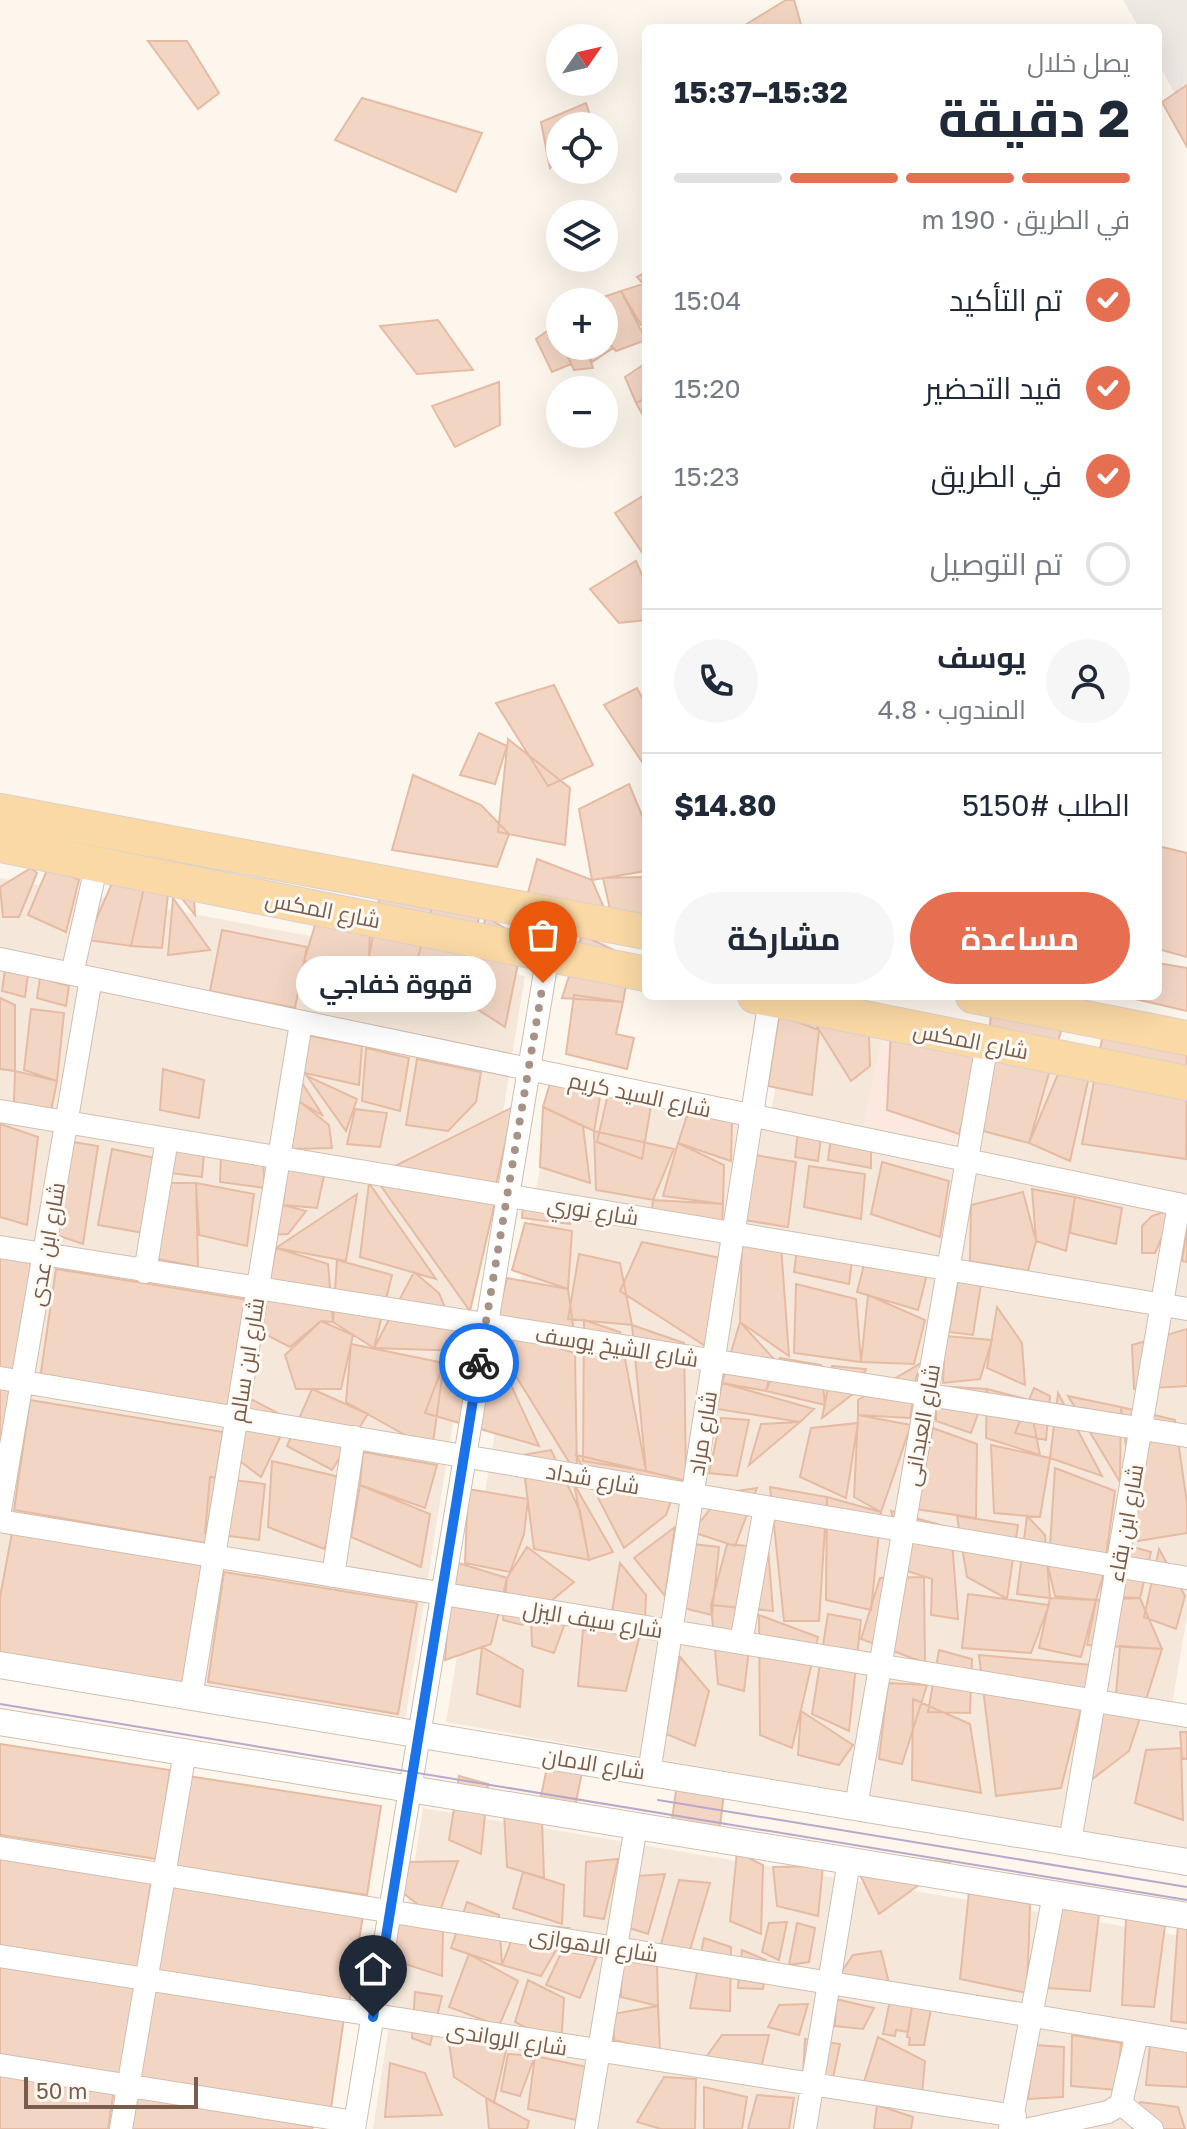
<!DOCTYPE html>
<html lang="ar">
<meta charset="utf-8">
<style>
body{margin:0;font-family:"Golos Text",Cairo,sans-serif;background:#f6f6f7;color:#1f2937;direction:rtl;height:100vh;display:flex;flex-direction:column;font-size:30px;white-space:nowrap}
*{box-sizing:border-box;margin:0}
p{font-size:26px;color:#747a83}
.icon{flex:none;width:44px;height:44px;fill:none;stroke:currentColor;stroke-width:2;stroke-linecap:round;stroke-linejoin:round}
.map{position:relative;flex:1;overflow:hidden;direction:ltr}
.panel{position:absolute;left:642px;top:24px;width:520px;height:976px;display:flex;flex-direction:column;background:#fff;border-radius:12px;box-shadow:0 8px 32px #0002;direction:rtl}
.panel>*{flex:none}
.needle{width:52px;rotate:56deg}
.controls{position:absolute;left:546px;top:24px;display:grid;gap:16px}
.controls a{display:grid;place-items:center;width:72px;height:72px;border-radius:50%;background:#fff;box-shadow:0 8px 32px #0002;font-size:40px}
.scale{position:absolute;left:24px;bottom:20px;width:174px;box-sizing:border-box;padding-left:8px;border:4px solid #7a5c4d;border-top:0;font-size:22px;line-height:28px;white-space:nowrap;color:#7a5c4d;-webkit-text-stroke:6px #fffaf3;paint-order:stroke}
.pin{position:absolute;display:grid;place-items:center;width:68px;height:68px;color:#fff;margin:-82px -34px;border-radius:50% 50% 50% 0;rotate:-45deg;box-shadow:0 0 8px #0007}
.pin .icon{rotate:45deg}
.courier{position:absolute;display:grid;place-items:center;width:80px;height:80px;margin:-40px;border:6px solid #1a73e8;border-radius:50%;background:#fff;color:#222;box-shadow:0 2px 10px #0007}
.bubble{position:absolute;height:56px;border-radius:28px;background:#fff;box-shadow:0 8px 32px #0002;font-size:26px;font-weight:700;line-height:56px;text-align:center;direction:rtl}
.headline em{font-style:normal;font-weight:700}
.headline div{display:flex;flex-direction:column-reverse}
.headline{display:flex;align-items:center;justify-content:space-between;height:136px;padding:0 32px}
h1{font-size:52px;font-weight:700;line-height:60px}
.bar{display:grid;grid-template-columns:repeat(4,1fr);gap:12px 8px;align-content:center;height:96px;padding:0 32px}
.bar i{height:10px;border-radius:6px;background:#e0e1e3}
.bar .on{background:#e76f51}
.bar p{grid-column:span 4}
.line{display:flex;align-items:center;gap:20px;padding:0 32px;border-top:2px solid #e0e1e3}
.line div{flex:1}
.round{display:grid;place-items:center;flex:none;width:84px;height:84px;border-radius:42px;background:#f6f6f7}
ol{padding:0 32px;list-style:none}
li{display:flex;align-items:center;gap:24px;height:88px}
li p{margin-inline-start:auto}
li .icon{padding:8px;border-radius:50%;background:#e76f51;color:#fff;stroke-width:4}
li:last-child{color:#747a83}
li i{width:44px;height:44px;border:4px solid #e0e1e3;border-radius:50%}
.button{display:flex;gap:16px;margin-top:auto;padding:16px 32px}
.button a{flex:1;height:92px;border-radius:48px;background:#e76f51;color:#fff;font-size:32px;font-weight:700;line-height:92px;text-align:center}
.button a+a{background:#f6f6f7;color:#1f2937}
.map>svg:first-child{display:block}
.residential{fill:#f5e8da}
.commercial{fill:#fde8e0}
.industrial{fill:#efe9e4}
.building{fill:#f3d5c3;stroke:#e6bba3;stroke-width:2}
.lines{fill:none;stroke-linecap:round;stroke-linejoin:round}
.minor-casing{stroke:#d1beb0;stroke-width:24}
.tertiary-casing{stroke:#d1beb0;stroke-width:28}
.primary-casing{stroke:#dad1cd;stroke-width:36}
.minor{stroke:#fff;stroke-width:22}
.tertiary{stroke:#fff;stroke-width:26}
.primary{stroke:#fbd9a5;stroke-width:34}
.tram{stroke:#b9a8c9;stroke-width:2}
.done{stroke:#a89285;stroke-width:8;stroke-dasharray:0 14.4}
.route{stroke:#1a73e8;stroke-width:10}
.labels{text-anchor:middle;dominant-baseline:central;stroke-width:6;stroke-linejoin:round;paint-order:stroke}
.street-label{font-size:22px;fill:#7a5c4d;stroke:#fffaf3}
</style>
<div class="map">
<svg width="1187" height="2129" viewBox="0 0 1187 2129">
<rect width="100%" height="100%" fill="#fdf6ec"/>
<path class="residential" d="M0 878 525 976 404 1726 0 1659Z
M787 1021 882 1040 864 1125 956 1144 972 1058 1187 1100V1617L1169 1722 1187 1726V1852L446 1722 553 1090 768 1130Z
M423 1808 1187 1937V2129H373Z"/>
<path class="commercial" d="M882 1040 972 1058 957 1145 864 1125Z"/>
<path class="industrial" d="M1123 0H1187V116L1158 63V28H1139Z"/>
<path class="building" d="M786 0H794L802 28H740Z
M148 41H187L219 93 198 109Z
M1187 85V147L1162 102Z
M362 98 482 133 456 192 335 140Z
M586 103 593 125 560 126V158L550 168 541 122Z
M646 272V287L637 277Z
M643 284 646 324 641 325 621 291Z
M621 291 646 340 616 351 604 337V302H589Z
M550 318 560 319V340L554 326Z
M438 320 473 370 417 374 380 326Z
M554 326 571 364 552 372 536 339Z
M604 337 613 348 592 362 585 346H604Z
M563 346H585L593 368 574 370Z
M646 363V398L636 403 625 377Z
M499 382 500 425 455 447 432 406Z
M646 398V421L636 403Z
M646 494V558L615 513Z
M636 561 646 584V620L619 623 590 589Z
M554 685 593 765 548 786 496 703Z
M637 688 646 705V768L604 705Z
M479 733 507 746 495 784 460 775Z
M508 739 570 788 565 845 498 832Z
M413 775 481 805 509 834 497 867 392 850Z
M629 784 646 825V871L592 880 579 809Z
M1158 846 1187 853V957L1158 949Z
M125 854 145 883 131 946 87 940Z
M537 859 592 880 616 936 522 915Z
M49 865 79 880 66 932 28 915Z
M31 868 37 873 19 917H3L0 887Z
M646 877V931L616 936 603 878Z
M193 882 195 915 175 890Z
M145 883 169 885 162 948 131 946Z
M325 893 371 908 368 981 304 961Z
M380 894 434 901 411 982 368 964Z
M173 898 210 950 168 955Z
M434 901 481 909 460 998 411 982Z
M486 917 523 939 505 1027 460 998Z
M222 930 307 947 295 1008 210 991Z
M582 935 631 958 623 1002 562 998Z
M1158 963 1187 968V1011L1122 996H1158Z
M5 970 28 974 25 997 2 991Z
M40 978 69 986 66 1006 37 998Z
M574 995 623 1002 616 1034 634 1038 627 1069 566 1054Z
M798 996 868 1007 870 1066 851 1081Z
M992 996 1069 1003 1029 1143 983 1131Z
M0 998 15 1005V1071L0 1069Z
M31 1009 64 1013 57 1081 24 1070Z
M892 1010 990 1032 959 1134 887 1110Z
M779 1015 819 1030 812 1095 768 1086Z
M1104 1029 1187 1038 1186 1159 1082 1144Z
M306 1035 362 1046 359 1085 300 1072Z
M366 1048 409 1058 400 1111 362 1101Z
M1069 1048 1088 1081 1070 1161 1029 1143Z
M417 1059 481 1072 476 1102 448 1131 406 1125Z
M163 1069 204 1080 199 1118 160 1110Z
M15 1071 57 1081 51 1111 14 1102Z
M307 1076 357 1099 346 1131Z
M299 1078 323 1116 289 1095Z
M551 1080 601 1091 594 1131 543 1107Z
M608 1094 651 1106 642 1159 597 1142Z
M299 1101 329 1125 332 1148 291 1149Z
M513 1107 496 1185 391 1168Z
M543 1107 583 1126 590 1183 540 1167Z
M355 1109 387 1113 380 1147 347 1144Z
M689 1110 732 1120 731 1161 678 1143Z
M0 1124 38 1137 27 1225 0 1217Z
M594 1131 674 1149 653 1200 596 1190Z
M798 1132 821 1137 818 1161 795 1157Z
M831 1138 871 1146V1168L828 1160Z
M67 1141 98 1146 83 1244 51 1233Z
M678 1143 724 1165 723 1204 663 1196Z
M112 1149 155 1158 144 1233 98 1225Z
M173 1149 204 1153 202 1177 170 1173Z
M221 1154 263 1162 265 1188 220 1182Z
M755 1155 796 1162 788 1227 744 1220Z
M882 1162 949 1181 940 1237 871 1214Z
M809 1166 865 1174 861 1219 804 1207Z
M287 1167 325 1171 317 1208 283 1205Z
M378 1182 495 1202 470 1311Z
M166 1183H196L198 1267 153 1258Z
M196 1183 254 1194 247 1246 199 1235Z
M369 1183 436 1279 360 1257Z
M1032 1189 1075 1197 1066 1251 1036 1241Z
M1023 1192 1036 1241 1028 1271 970 1261 971 1205Z
M357 1194 346 1261 276 1248Z
M1075 1197 1122 1208 1116 1244 1070 1233Z
M653 1200 723 1204 722 1226 652 1211Z
M523 1204 571 1209 570 1224 522 1218Z
M283 1205 306 1211 288 1234 267 1235Z
M1175 1208 1155 1253H1142V1226L1152 1216Z
M525 1223 572 1231 568 1289 512 1270Z
M1187 1227V1262L1182 1261Z
M742 1239 781 1246 789 1356 740 1322Z
M642 1242 721 1258 707 1347 620 1291Z
M276 1248 328 1264 333 1322 321 1321 290 1347 259 1331Z
M797 1250 852 1261 849 1284 794 1272Z
M579 1254 620 1263 632 1325 568 1319Z
M0 1256 35 1262 17 1373 0 1370Z
M337 1260 392 1275 374 1348 333 1322Z
M865 1261 927 1274 918 1310 857 1292Z
M56 1269 249 1300 230 1411 40 1379Z
M414 1272 439 1293 463 1351 374 1348Z
M507 1278 568 1289 575 1340 495 1327Z
M958 1280 981 1284 973 1335 949 1332Z
M796 1284 856 1299 861 1362 794 1353Z
M868 1295 925 1320 914 1364 861 1362Z
M997 1307 1022 1343 1025 1385 987 1368Z
M584 1320 620 1332 646 1471 583 1461Z
M321 1321 353 1335 341 1389H296L285 1355Z
M740 1322 774 1359 766 1391 722 1383Z
M632 1325 684 1343 686 1481 646 1471Z
M485 1326 575 1353 577 1475Z
M1187 1329V1386L1134 1389 1132 1345Z
M945 1336 992 1340 980 1379 943 1383Z
M351 1344 444 1363 432 1450 346 1402Z
M780 1358 821 1365 825 1405 766 1391Z
M499 1359 539 1446 425 1413 444 1363Z
M923 1362 916 1378 910 1418 858 1415V1400Z
M832 1366 866 1369 854 1393 822 1418Z
M722 1383 814 1409 800 1422 717 1409Z
M936 1386 987 1389 971 1433 936 1421Z
M0 1387 13 1389 0 1459Z
M1034 1388 1050 1396 1046 1440 1015 1433Z
M312 1389 368 1414 332 1470 287 1446Z
M987 1389 1029 1400 1040 1455 986 1438Z
M1058 1393 1102 1476 1050 1458Z
M245 1396 289 1419 261 1477 237 1459Z
M1068 1396 1121 1407 1120 1482Z
M30 1400 223 1432 205 1543 14 1510Z
M1121 1407 1175 1420 1187 1503V1533L1138 1541Z
M858 1415 911 1425 881 1512 854 1497Z
M721 1418 749 1420 737 1476 709 1473Z
M800 1422 749 1465 761 1424Z
M858 1423 846 1498 800 1477 811 1428Z
M933 1428 977 1444 976 1518 915 1509Z
M991 1445 1050 1458 1040 1517 994 1513Z
M551 1450 580 1511 589 1560 534 1549 522 1455Z
M363 1452 437 1465 425 1508 360 1485Z
M576 1455 679 1479 666 1515 624 1548Z
M272 1461 348 1479 324 1549 268 1527Z
M1055 1468 1115 1491 1106 1557 1050 1546Z
M210 1477 265 1484 259 1540 205 1533Z
M574 1484 613 1552 589 1560Z
M360 1485 430 1514 421 1567 351 1537Z
M770 1487 827 1497 819 1621H784Z
M757 1488 735 1546 692 1532 723 1493Z
M468 1489 528 1499 524 1534 510 1572 465 1563Z
M827 1497 881 1512 871 1610 826 1600Z
M891 1511 951 1528 958 1619 931 1615 932 1579 907 1571Z
M957 1516 1018 1525 1007 1599 967 1577Z
M1027 1516 1045 1535 1050 1598 1017 1594Z
M675 1527 665 1596 634 1558Z
M12 1533 205 1565 183 1685 0 1655V1597Z
M1108 1540 1151 1552 1140 1598 1101 1596Z
M692 1544 719 1547 712 1615 683 1608Z
M727 1544 768 1548 773 1611 711 1605Z
M527 1547 574 1582 522 1625 503 1620 507 1578Z
M1159 1549 1185 1596 1176 1629 1144 1617Z
M452 1561 507 1578 491 1644 445 1660Z
M1047 1562 1104 1572 1096 1600 1055 1596Z
M620 1563 646 1595 645 1620 612 1612Z
M224 1572 417 1603 398 1714 208 1682Z
M924 1577 925 1663 861 1639 880 1578Z
M968 1594 1049 1605 1031 1653 962 1648Z
M1050 1598 1096 1600 1081 1657 1039 1648Z
M1140 1598 1162 1649 1087 1645 1096 1600Z
M711 1605 754 1609 744 1691 718 1684Z
M828 1614 861 1620 849 1731 812 1714Z
M759 1615 818 1637 792 1748 760 1735Z
M531 1618 565 1623 554 1653 532 1646Z
M583 1630 640 1634 626 1691 578 1686Z
M1120 1646 1162 1649 1143 1709 1116 1695Z
M482 1647 523 1670 520 1707 477 1694Z
M939 1650 972 1659 970 1713 928 1712Z
M979 1655 1092 1665 1061 1788 996 1796Z
M680 1657 709 1691 695 1746 666 1734Z
M888 1683 927 1685 902 1764 879 1759Z
M913 1699 970 1724 981 1793 912 1780Z
M1100 1710 1140 1718 1129 1751 1086 1784Z
M801 1711 853 1745 839 1765 798 1755Z
M1180 1732H1187V1759L1182 1758Z
M0 1744 170 1770 157 1859 0 1835Z
M1181 1748 1183 1820 1135 1803 1146 1750Z
M547 1767 582 1772 575 1807 540 1801Z
M188 1776 381 1806 367 1895 174 1866Z
M459 1776 488 1784 481 1854 449 1840Z
M677 1784 724 1794 719 1833 672 1819Z
M504 1812 542 1820 544 1878 507 1867Z
M848 1850 949 1863 879 1914Z
M737 1852 763 1865 761 1934 730 1921Z
M0 1858 151 1881 138 1970 0 1949Z
M618 1859 604 1919 584 1916 586 1862Z
M458 1861 437 1919 403 1893 408 1862Z
M823 1866 818 1916 777 1906 773 1867Z
M523 1872 564 1885 562 1924 513 1908Z
M665 1874 648 1934 629 1928 637 1876Z
M679 1880 710 1883 689 1953 661 1944Z
M170 1886 363 1915 349 2004 156 1975Z
M969 1892 1030 1904 1027 1993 960 1979Z
M467 1902 499 1915 502 1965 451 1948Z
M1058 1905 1099 1914 1090 1991 1048 1988Z
M1126 1918 1165 1926 1154 2007 1122 2005Z
M787 1922 779 1960 762 1952 769 1923Z
M398 1923 443 1928 442 1976 393 1960Z
M518 1923 569 1928 541 1976 502 1965Z
M797 1923 815 1928 809 1962 789 1965Z
M1178 1924 1187 1927V2023L1171 2021Z
M704 1938 731 1947 730 2011 690 2008Z
M742 1950 766 1960 763 1989 738 1988Z
M562 1951 597 1956 580 1998 546 1985Z
M881 1951 889 1983 840 1974 853 1955Z
M469 1954 518 1981 499 2026 449 2007Z
M622 1957 657 1964 658 2006 621 1997Z
M0 1967 134 1987 121 2076 0 2058Z
M528 1980 564 1998 561 2046 515 2022Z
M151 1989 344 2018 331 2108 138 2078Z
M415 1992 442 1996 430 2045 412 2038Z
M891 1996 913 2000 908 2032 896 2030 895 2036 883 2034Z
M836 1999 874 2008 863 2029 835 2026Z
M913 2000 932 2004 924 2045H909L910 2038 907 2037Z
M808 2004 799 2035 768 2027 779 2005Z
M658 2006 660 2052 614 2040 613 2014Z
M1152 2024 1187 2032V2087L1146 2085Z
M722 2035H769L760 2072 704 2060Z
M1072 2035 1121 2043 1117 2090 1071 2086Z
M448 2036 507 2046 494 2103 454 2077Z
M878 2037 925 2061 922 2094 864 2082Z
M805 2039 840 2044 833 2078 803 2075Z
M1035 2045 1064 2047 1063 2097 1028 2099Z
M508 2054 535 2056 520 2096 501 2091Z
M535 2056 587 2067 576 2120 528 2109Z
M390 2063 425 2073 442 2115 385 2117Z
M0 2071 114 2090 108 2129H0Z
M664 2077 696 2079 695 2129H661L637 2122Z
M704 2087 747 2097 742 2129H704Z
M135 2093 313 2127 312 2129H130Z
M757 2095 794 2098 789 2129H748Z
M486 2098 529 2121 527 2129H489Z
M1140 2102 1178 2107 1185 2129H1132Z
M877 2105 913 2117 911 2129H874Z"/>
<g class="lines">
<g class="minor-casing">
<path id="minor" d="M0 959 1187 1206
M72 974 97 863
M0 1111 1187 1309
M0 1247 1187 1436
M145 1272 167 1139
M0 1378 1187 1578
M0 1510 91 978
M0 1521 1187 1716
M333 1576 354 1437
M741 1643 765 1507
M191 1697 301 1023
M649 1773 770 999
M856 1807 987 1043
M1070 1842 1179 1204
M0 1848 1187 2041
M0 1956 1015 2116
M0 2065 355 2122
M1121 2104 1152 2129
M121 2129 185 1752
M354 2129 548 954
M586 2129 636 1826
M805 2129 849 1861
M1010 2129 1054 1894
M1030 2129 1108 2112 1121 2104 1137 2033"/>
</g>
<g class="tertiary-casing">
<path id="tertiary" d="M0 1665 1187 1862
M0 1722 1187 1916"/>
</g>
<g class="primary-casing">
<path id="primary" d="M0 811 646 932
M0 845 646 974
M755 996 1187 1083
M973 996 1187 1038"/>
</g>
<use href="#minor" class="minor"/>
<use href="#tertiary" class="tertiary"/>
<use href="#primary" class="primary"/>
<path class="tram" d="M0 1704 1187 1900
M658 1800 1187 1887"/>
</g>
<g class="lines">
<path class="done" d="M479 1363 543 983"/>
<path class="route" d="M373 2017 479 1363"/>
</g>
<g class="labels">
<g class="street-label">
<text transform="translate(323 909) rotate(11)">شارع المكس</text>
<text transform="translate(971 1040) rotate(11)">شارع المكس</text>
<text transform="translate(640 1094) rotate(12)">شارع السيد كريم</text>
<text transform="translate(593 1210) rotate(9)">شارع نوري</text>
<text transform="translate(46 1244) rotate(-80)">شارع ابن عدى</text>
<text transform="translate(617 1346) rotate(9)">شارع الشيخ يوسف</text>
<text transform="translate(246 1360) rotate(-81)">شارع ابن سالم</text>
<text transform="translate(921 1425) rotate(-80)">شارع العبدانى</text>
<text transform="translate(702 1433) rotate(-81)">شارع مراد</text>
<text transform="translate(593 1478) rotate(10)">شارع شداد</text>
<text transform="translate(1125 1523) rotate(-80)">شارع ابن بقاء</text>
<text transform="translate(593 1619) rotate(9)">شارع سيف اليزل</text>
<text transform="translate(594 1763) rotate(9)">شارع الامان</text>
<text transform="translate(594 1944) rotate(9)">شارع الاهوازى</text>
<text transform="translate(507 2038) rotate(9)">شارع الرواندى</text>
</g>
</g>
</svg>
<div class="controls">
<a><svg class="needle" viewBox="-14 -14 28 28"><path d="M0-13l5 13h-10z" fill="#e53935"/><path d="M0 13l5-13h-10z" fill="#747a83"/></svg></a>
<a><svg class="icon" aria-label="locate" viewBox="0 0 24 24"><circle cx="12" cy="12" r="6"/><path d="M12 2v4M12 18v4M2 12h4M18 12h4"/></svg></a>
<a><svg class="icon" aria-label="layers" viewBox="0 0 24 24"><path d="M12 4l9 5-9 5-9-5zM3 14l9 5 9-5"/></svg></a>
<a>+</a>
<a>−</a>
</div>
<div class="scale">50 m</div>
<div class="pin" style="left:543px;top:983px;background:#ea580c"><svg class="icon" aria-label="bag" viewBox="0 0 24 24"><path d="M5 8h14l-1 12H6zM9 8a3 3 0 0 1 6 0"/></svg></div>
<div class="pin" style="left:373px;top:2017px;background:#1f2937"><svg class="icon" aria-label="home" viewBox="0 0 24 24"><path d="M3 11l9-7 9 7M6 9v11h12V9"/></svg></div>
<div class="courier" style="left:479px;top:1363px"><svg class="icon" aria-label="bike" viewBox="0 0 24 24"><circle cx="6" cy="16" r="4"/><circle cx="18" cy="16" r="4"/><path d="M6 16l4-8h5l3 8M10 8l3 8H6M13 5h3"/></svg></div>
<div class="bubble" style="left:296px;top:956px;width:200px">قهوة خفاجي</div>
<section class="panel">
<div class="headline"><div><h1>2 دقيقة</h1><p>يصل خلال</p></div><em>15:32–15:37</em></div>
<div class="bar"><i class="on"></i><i class="on"></i><i class="on"></i><i></i><p>في الطريق · 190 m</p></div>
<ol>
<li><svg class="icon" aria-label="check" viewBox="0 0 24 24"><path d="M5 12l5 5 9-10"/></svg>تم التأكيد<p>15:04</p></li>
<li><svg class="icon" aria-label="check" viewBox="0 0 24 24"><path d="M5 12l5 5 9-10"/></svg>قيد التحضير<p>15:20</p></li>
<li><svg class="icon" aria-label="check" viewBox="0 0 24 24"><path d="M5 12l5 5 9-10"/></svg>في الطريق<p>15:23</p></li>
<li><i></i>تم التوصيل</li>
</ol>
<div class="line" style="height:144px"><a class="round"><svg class="icon" aria-label="person" viewBox="0 0 24 24"><circle cx="12" cy="8" r="4"/><path d="M4 21q1-7 8-7t8 7"/></svg></a><div><b>يوسف</b><p>المندوب · 4.8</p></div><a class="round"><svg class="icon" aria-label="phone" viewBox="0 0 24 24"><path d="M5 4h4l2 5-3 2q2 4 5 5l2-3 5 2v4C11 20 4 13 5 4z"/></svg></a></div>
<div class="line" style="height:104px"><div>الطلب #5150</div><b>$14.80</b></div>
<div class="button"><a>مساعدة</a><a>مشاركة</a></div>
</section>
</div>
